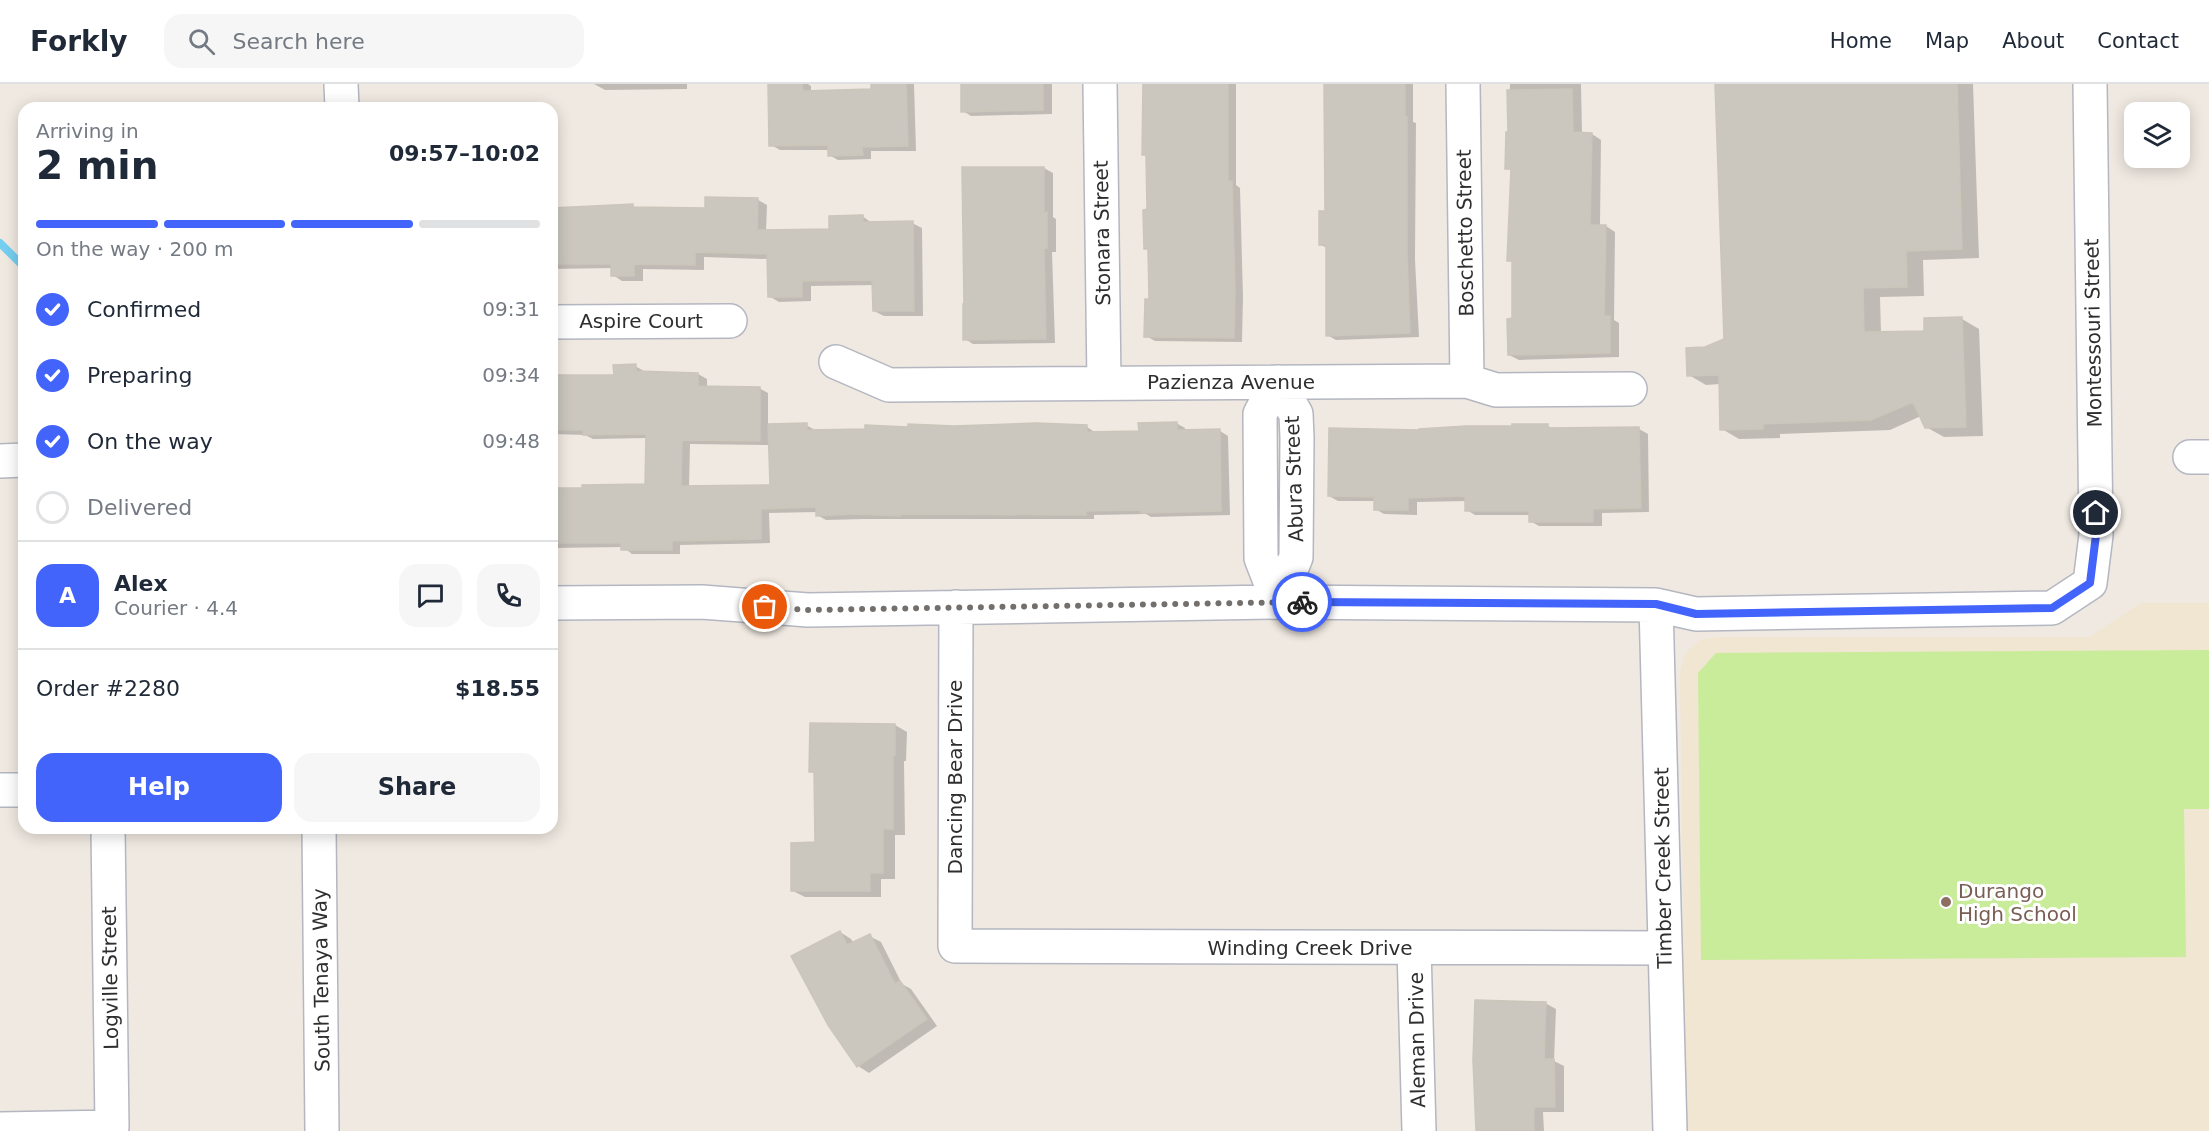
<!DOCTYPE html>
<meta charset="utf-8">
<style>
body{margin:0;font-family:"DejaVu Sans",sans-serif;background:#f6f6f7;color:#1f2937;height:100vh;display:flex;flex-direction:column;font-size:22px;white-space:nowrap}
*{box-sizing:border-box;margin:0}
p{font-size:20px;color:#747a83}
.icon{flex:none;width:33px;height:33px;fill:none;stroke:currentColor;stroke-width:2;stroke-linecap:round;stroke-linejoin:round}
.map{position:relative;flex:1;overflow:hidden}
.details{position:absolute;left:18px;top:18px;width:540px;height:732px;display:flex;flex-direction:column;background:#fff;border-radius:18px;box-shadow:0 3px 15px #0003}
.details>*{flex:none}
.tools{position:absolute;left:2124px;top:18px;display:grid;gap:12px}
.tools a{display:grid;place-items:center;width:66px;height:66px;border-radius:12px;background:#fff;box-shadow:0 3px 15px #0003;font-size:30px}
.pin{position:absolute;display:grid;place-items:center;width:51px;height:51px;color:#fff;margin:-26px;border:3px solid #fff;border-radius:50%;box-shadow:0 2px 6px #0007}
.courier{position:absolute;display:grid;place-items:center;width:60px;height:60px;margin:-30px;border:4px solid #4264fb;border-radius:50%;background:#fff;color:#222;box-shadow:0 2px 8px #0007}
.headline em{font-style:normal;font-weight:700}
.headline div{display:flex;flex-direction:column-reverse}
.headline{display:flex;align-items:center;justify-content:space-between;height:102px;padding:0 18px}
h1{font-size:39px;font-weight:700;line-height:45px}
.bar{display:grid;grid-template-columns:repeat(4,1fr);gap:9px 6px;align-content:center;height:72px;padding:0 18px}
.bar i{height:8px;border-radius:4px;background:#e0e1e3}
.bar .selected{background:#4264fb}
.bar p{grid-column:span 4}
.line{display:flex;align-items:center;gap:15px;padding:0 18px;border-top:2px solid #e0e1e3}
.line div{flex:1}
.round{display:grid;place-items:center;flex:none;width:63px;height:63px;border-radius:18px;background:#f6f6f7}
ol{padding:0 18px;list-style:none}
li{display:flex;align-items:center;gap:18px;height:66px}
li p{margin-inline-start:auto}
li .icon{padding:6px;border-radius:50%;background:#4264fb;color:#fff;stroke-width:4}
li:last-child{color:#747a83}
li i{width:33px;height:33px;border:3px solid #e0e1e3;border-radius:50%}
.cta{display:flex;gap:12px;margin-top:auto;padding:12px 18px}
.cta a{flex:1;height:69px;border-radius:18px;background:#4264fb;color:#fff;font-size:24px;font-weight:700;line-height:69px;text-align:center}
.cta a+a{background:#f6f6f7;color:#1f2937}
header{display:flex;align-items:center;gap:36px;box-sizing:border-box;height:84px;padding:0 30px;background:#fff;border-bottom:2px solid #e0e1e3}
header strong{font-size:28px}
nav{display:flex;gap:33px;margin-inline-start:auto;font-size:21px}
.search{width:420px;height:54px;background:#f6f6f7;display:flex;align-items:center;gap:15px;box-sizing:border-box;padding:0 21px;border-radius:18px;color:#747a83;font-size:22px}
.map>svg:first-child{display:block}
.education{fill:#f0e6d1}
.pitch{fill:#c9ec9a}
.shadow{fill:#0003;fill-rule:evenodd}
.lines{fill:none;stroke-linecap:round;stroke-linejoin:round}
.stream{stroke:#75cff0;stroke-width:8}
.building{fill:#cbc7bf;stroke:#cbc5ba;stroke-width:1.5}
.minor-casing{stroke:#b4b7c1;stroke-width:36}
.minor{stroke:#fff;stroke-width:33}
.done{stroke:#726f6d;stroke-width:6;stroke-dasharray:0 10.8}
.route{stroke:#4264fb;stroke-width:8}
.education-dot{fill:#8d6e63;stroke:#fff;stroke-width:2}
.labels{text-anchor:middle;dominant-baseline:central;stroke-width:6;stroke-linejoin:round;paint-order:stroke}
.street-label{font-size:20px;fill:#2e2e2e;stroke:#fff}
.education-label{font-size:20px;fill:#785e54;stroke:#fff;text-anchor:start}
</style>
<header>
<strong>Forkly</strong>
<div class="search"><svg class="icon" aria-label="search" viewBox="0 0 24 24"><circle cx="10" cy="10" r="6"/><path d="M15 15l6 6"/></svg>Search here</div>
<nav><a>Home</a><a>Map</a><a>About</a><a>Contact</a></nav>
</header>
<div class="map">
<svg width="2209" height="1047" viewBox="0 0 2209 1047">
<rect width="100%" height="100%" fill="#efe9e1"/>
<path class="education" d="M2141 519H2209V1047H1686L1680 589 1685 569 1700 556 1719 553H2089Z"/>
<path class="pitch" d="M2209 566V725H2184L2186 873 1701 876 1698 589 1716 569Z"/>
<path class="shadow" d="M594 0H687V5L605 6Z
M769 0H808L811 2V8L872 7V0H914L916 67H871V75L838 76 829 71V66H780L771 61Z
M962 0H1052V30L971 32 963 27Z
M1145 0H1236V101L1240 104 1243 213 1242 258 1155 257 1146 252 1150 216V166L1146 164 1149 127 1148 72 1144 70Z
M1324 0H1413V38L1416 39 1415 176 1419 253 1336 256 1327 251V164L1321 161 1326 128Z
M1510 0H1581L1582 50H1592L1601 56 1600 142H1606L1615 148 1614 236 1619 239V273L1519 276 1509 271 1513 236 1514 179 1509 176 1512 87 1507 84Z
M1717 0H1973L1979 174 1923 176 1924 212 1880 213 1881 249 1926 248 1962 235 1979 245 1983 352 1944 353 1926 343 1921 332 1890 346 1780 350V354L1739 355 1722 345 1720 300 1706 301 1689 291 1705 265 1725 256Z
M1044 84 1053 89V133L1056 135V168H1052L1055 259 973 260 965 255Z
M758 116 767 121 766 147 830 146 862 132 872 139H912L922 144 923 232H884L874 227V201L811 202V217L779 218 769 212 768 175 704 173V186L643 185V197H622L613 191V184L552 185V124L633 122 638 125 706 126Z
M635 282 644 287V289L698 290 707 295V304H759L768 309V342L806 341 815 346 1087 343 1096 349 1140 348 1176 339 1185 344V347H1220L1228 352 1230 431 1151 433 1146 430 1094 431V435H864L826 436 817 431V428L769 429 770 459 680 461V470H632L623 463 552 464V406L647 401V354L593 355 585 351 552 350V293H616ZM690 360 770 361 771 402 689 404Z
M1548 342 1554 346 1639 345 1648 350 1649 428 1602 429V442H1539L1530 437 1531 431H1475L1467 426V417L1417 418V431L1384 430 1375 425V417H1338L1329 412 1421 348Z
M895 641 907 648 906 677H904L905 751H895V795H881V813H805L793 807 816 760 815 690 811 687Z
M840 848 851 855 854 860 869 852 881 858 902 900 911 905 937 942 869 989 858 982Z
M1545 919 1556 925 1554 977 1564 982V1028H1543L1544 1047H1476Z"/>
<g class="lines">
<path class="stream" d="M0 159 24 183"/>
</g>
<path class="building" d="M768 0H802L803 7 871 5V0H906L908 62 862 63 863 71 828 72V61L769 62Z
M961 0H1043V26L961 28Z
M1143 0H1228V97H1232L1235 207 1234 254 1144 253 1145 215H1149L1148 165H1144L1143 126 1147 125 1146 71H1142Z
M1324 0H1405V33H1407V170L1410 249 1326 252V161H1319V127H1325Z
M1715 0H1957L1962 165 1906 167 1907 203 1863 204 1864 248 1924 247V234L1962 233 1966 343 1925 344 1913 318 1871 336 1763 340V345L1720 346 1719 291 1687 292 1686 264 1705 263 1724 255Z
M1572 5 1573 48 1592 49 1590 141H1606L1604 232H1610V269L1508 271 1507 235 1512 234V177H1507L1511 85H1505L1506 48H1508L1507 6Z
M962 83H1044V129L1047 128V164H1044L1046 255 963 256V220H964Z
M705 113 758 114 757 146 829 145V132L863 131V138L913 137 914 227H873L872 196 802 197V213H768L767 170 695 168V181L634 180V192H611V180H552V124L633 120V123L705 124Z
M636 280V287L698 289V302L760 303V357L682 356 681 402 770 401 768 340 807 339V346L865 345V341L908 343V340L954 342 1036 339 1087 341V348L1139 347 1138 339 1177 338V346L1220 345 1221 427 1141 429V426L1086 427V431L900 430V432L854 430 816 432V423L761 425V455L672 457V466H621V459H552V404H582V401L645 400 646 350 583 351V346H552V291H614L613 281Z
M1512 340H1548V344L1639 343 1641 424 1593 425V438H1529V427H1465V412L1408 414V426H1374V413L1328 412 1329 344 1419 346V345L1466 342H1512Z
M810 639 895 640V671H893V745H883V789H870V807H791V759L815 758 814 688H809Z
M840 847 847 861 870 850 895 900 900 897 927 935 857 983 828 941 791 872Z
M1475 916 1546 918 1544 975H1554L1555 1023H1534V1047H1476L1473 976Z"/>
<g class="lines">
<g class="minor-casing">
<path id="minor" d="M341 0 342 24
M1100 0 1104 299
M1463 0 1467 297
M552 238 730 237
M836 278 889 301 1467 297 1496 306 1630 305
M1277 298 1296 330 1297 354 1296 473 1278 518
M1277 298 1260 330 1261 474 1278 518
M2190 373H2209
M0 377 24 376
M552 519 702 518 808 526 1278 518 1656 521 1696 530 2052 524 2090 499 2096 451 2090 0
M1656 521 1670 1047
M956 523 955 862 1665 864
M0 706H24
M319 744 322 1047
M1414 864 1419 1047
M0 1045 112 1043 108 744"/>
</g>
<use href="#minor" class="minor"/>
</g>
<g class="lines">
<path class="done" d="M765 523 808 526 1302 518"/>
<path class="route" d="M1302 518 1656 520 1696 530 2052 524 2090 499 2096 451V429"/>
</g>
<circle class="education-dot" cx="1946" cy="818" r="6"/>
<g class="labels">
<g class="street-label">
<text transform="translate(1102 149) rotate(-91)">Stonara Street</text>
<text transform="translate(1465 149) rotate(-91)">Boschetto Street</text>
<text x="641" y="237">Aspire Court</text>
<text transform="translate(2093 249) rotate(-91)">Montessouri Street</text>
<text x="1231" y="298">Pazienza Avenue</text>
<text transform="translate(1294 395) rotate(-92)">Abura Street</text>
<text transform="translate(955 693) rotate(-90)">Dancing Bear Drive</text>
<text transform="translate(1663 784) rotate(-91)">Timber Creek Street</text>
<text x="1310" y="864">Winding Creek Drive</text>
<text transform="translate(110 894) rotate(-91)">Logville Street</text>
<text transform="translate(321 896) rotate(-91)">South Tenaya Way</text>
<text transform="translate(1417 956) rotate(-91)">Aleman Drive</text>
</g>
<g class="education-label">
<text x="1958" y="807">Durango<tspan x="1958" dy="23">High School</tspan></text>
</g>
</g>
</svg>
<div class="tools">
<a><svg class="icon" aria-label="layers" viewBox="0 0 24 24"><path d="M12 4l9 5-9 5-9-5zM3 14l9 5 9-5"/></svg></a>
</div>
<div class="pin" style="left:765px;top:523px;background:#ea580c"><svg class="icon" aria-label="bag" viewBox="0 0 24 24"><path d="M5 8h14l-1 12H6zM9 8a3 3 0 0 1 6 0"/></svg></div>
<div class="pin" style="left:2096px;top:429px;background:#1f2937"><svg class="icon" aria-label="home" viewBox="0 0 24 24"><path d="M3 11l9-7 9 7M6 9v11h12V9"/></svg></div>
<div class="courier" style="left:1302px;top:518px"><svg class="icon" aria-label="bike" viewBox="0 0 24 24"><circle cx="6" cy="16" r="4"/><circle cx="18" cy="16" r="4"/><path d="M6 16l4-8h5l3 8M10 8l3 8H6M13 5h3"/></svg></div>
<section class="details">
<div class="headline"><div><h1>2 min</h1><p>Arriving in</p></div><em>09:57–10:02</em></div>
<div class="bar"><i class="selected"></i><i class="selected"></i><i class="selected"></i><i></i><p>On the way · 200 m</p></div>
<ol>
<li><svg class="icon" aria-label="check" viewBox="0 0 24 24"><path d="M5 12l5 5 9-10"/></svg>Confirmed<p>09:31</p></li>
<li><svg class="icon" aria-label="check" viewBox="0 0 24 24"><path d="M5 12l5 5 9-10"/></svg>Preparing<p>09:34</p></li>
<li><svg class="icon" aria-label="check" viewBox="0 0 24 24"><path d="M5 12l5 5 9-10"/></svg>On the way<p>09:48</p></li>
<li><i></i>Delivered</li>
</ol>
<div class="line" style="height:108px"><b class="round" style="background:#4264fb;color:#fff">A</b><div><b>Alex</b><p>Courier · 4.4</p></div><a class="round"><svg class="icon" aria-label="chat" viewBox="0 0 24 24"><path d="M4 5h16v11H9l-5 4z"/></svg></a><a class="round"><svg class="icon" aria-label="phone" viewBox="0 0 24 24"><path d="M5 4h4l2 5-3 2q2 4 5 5l2-3 5 2v4C11 20 4 13 5 4z"/></svg></a></div>
<div class="line" style="height:78px"><div>Order #2280</div><b>$18.55</b></div>
<div class="cta"><a>Help</a><a>Share</a></div>
</section>
</div>
